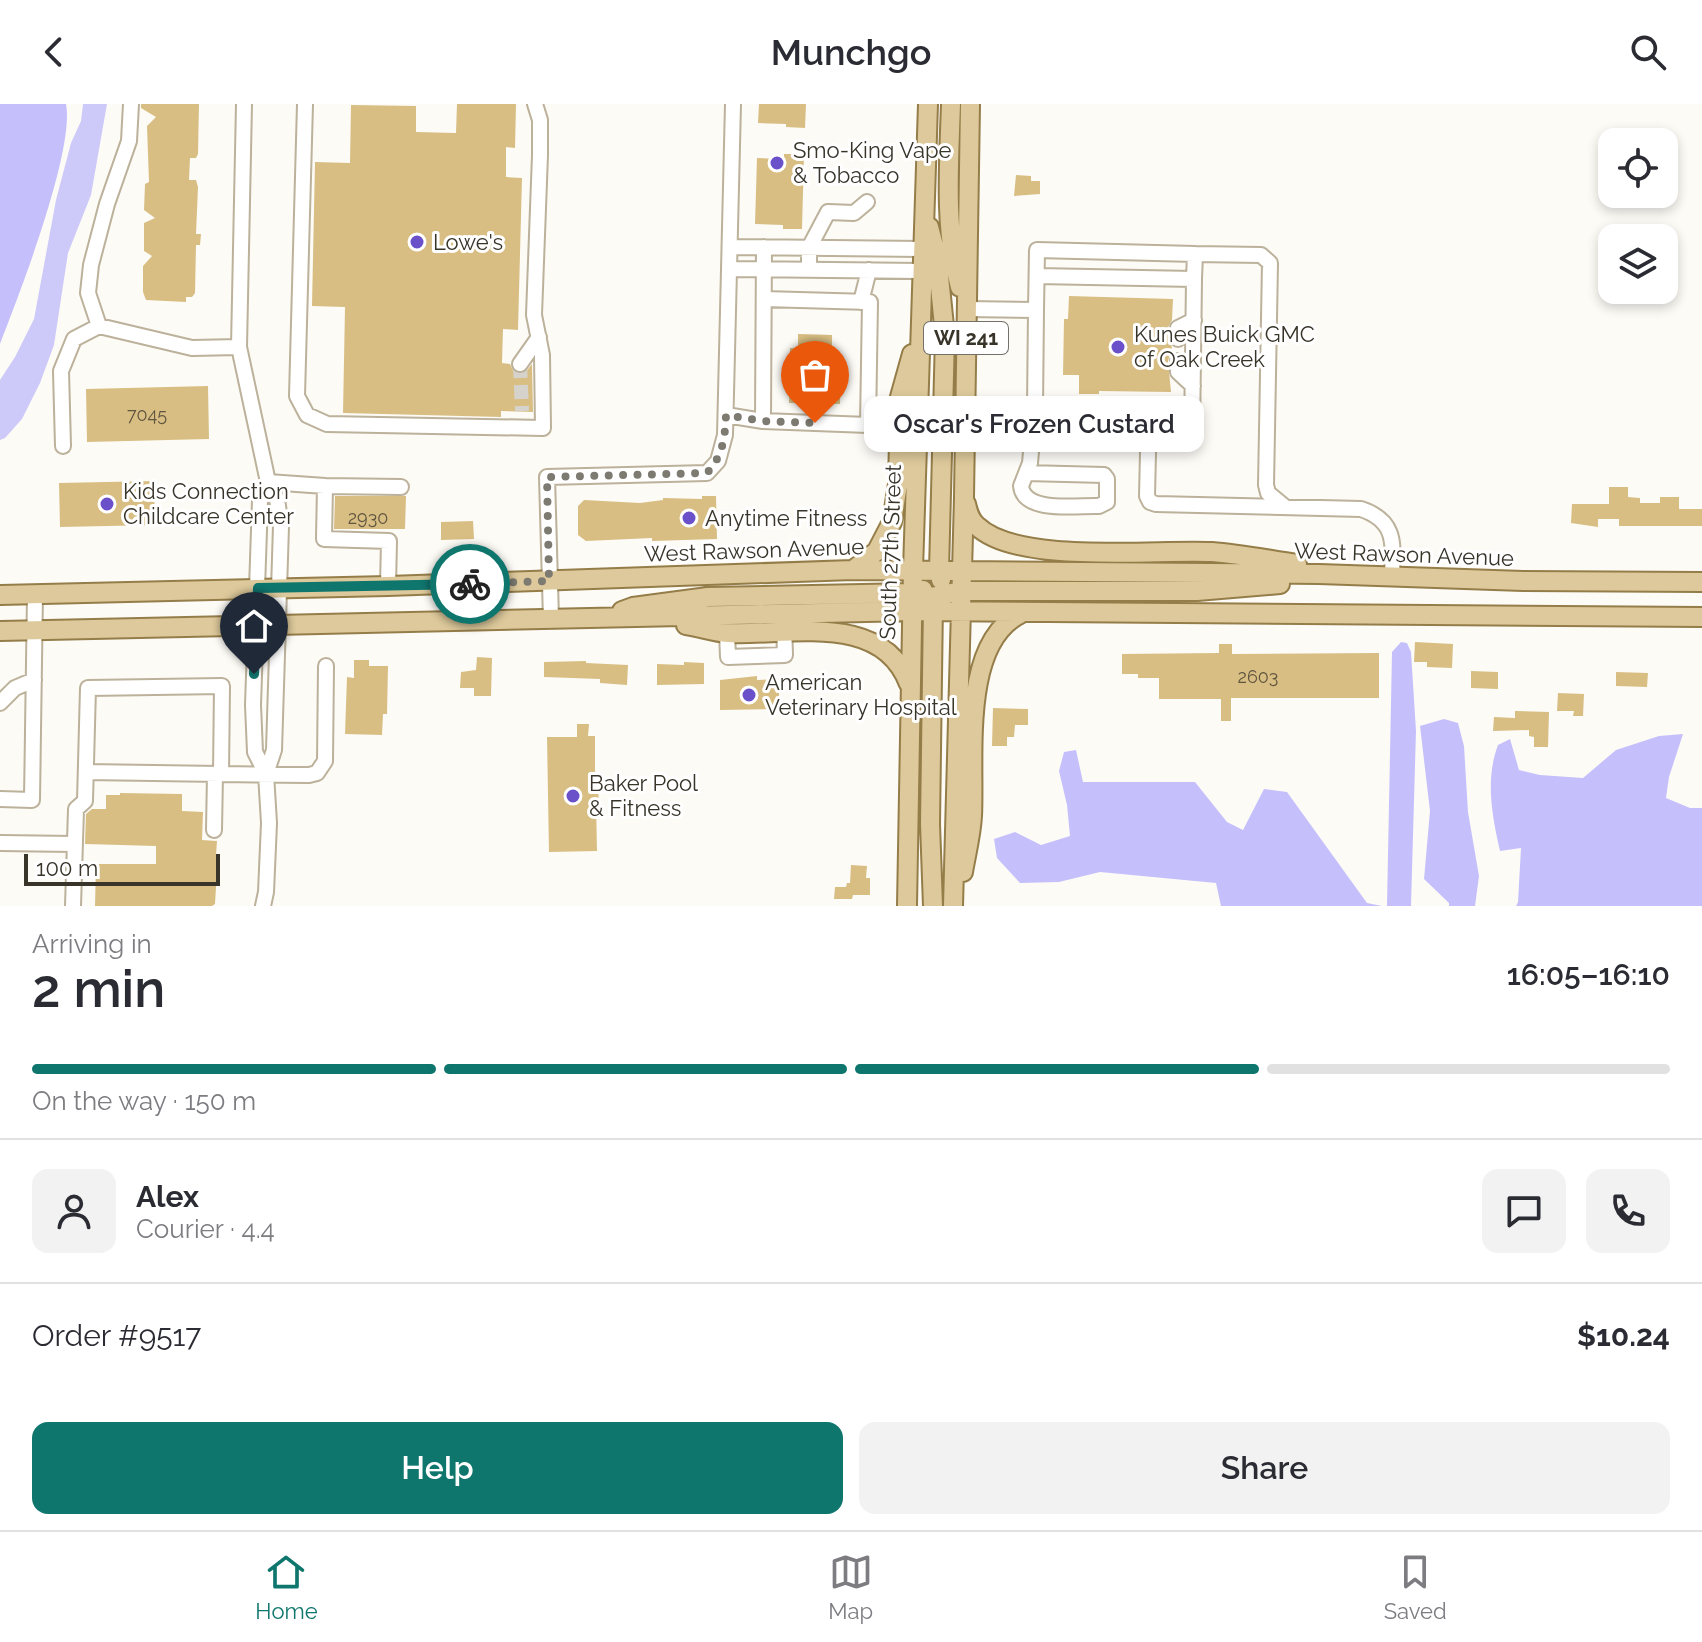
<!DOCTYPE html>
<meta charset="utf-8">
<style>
body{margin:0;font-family:Raleway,sans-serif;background:#f2f2f3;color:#2b2b33;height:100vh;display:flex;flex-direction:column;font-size:30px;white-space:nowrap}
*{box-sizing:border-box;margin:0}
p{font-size:26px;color:#7c7c81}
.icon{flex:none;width:44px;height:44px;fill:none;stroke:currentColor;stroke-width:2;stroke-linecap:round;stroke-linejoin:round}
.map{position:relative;height:802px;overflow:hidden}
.panel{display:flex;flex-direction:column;background:#fff;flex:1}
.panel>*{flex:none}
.controls{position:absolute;left:1598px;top:24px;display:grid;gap:16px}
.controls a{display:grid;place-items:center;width:80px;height:80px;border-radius:16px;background:#fff;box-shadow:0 4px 12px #0003;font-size:40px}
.scale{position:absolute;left:24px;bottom:20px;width:196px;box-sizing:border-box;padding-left:8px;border:4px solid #38342a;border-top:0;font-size:22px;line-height:28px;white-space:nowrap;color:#38342a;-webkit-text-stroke:6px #fff;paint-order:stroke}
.pin{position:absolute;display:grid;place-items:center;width:68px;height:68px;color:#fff;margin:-82px -34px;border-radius:50% 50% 50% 0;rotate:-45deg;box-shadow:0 0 8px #0007}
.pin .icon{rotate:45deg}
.courier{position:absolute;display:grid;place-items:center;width:80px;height:80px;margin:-40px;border:6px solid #0f766e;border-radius:50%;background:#fff;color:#222;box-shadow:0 2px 10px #0007}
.bubble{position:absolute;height:56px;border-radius:16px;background:#fff;box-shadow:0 4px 12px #0003;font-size:26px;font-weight:600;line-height:56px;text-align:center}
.overview em{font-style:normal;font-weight:600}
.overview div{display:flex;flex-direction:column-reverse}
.overview{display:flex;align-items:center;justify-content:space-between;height:136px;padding:0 32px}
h1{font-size:52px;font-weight:600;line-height:60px}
.bar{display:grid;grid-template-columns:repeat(4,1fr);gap:12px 8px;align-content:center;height:96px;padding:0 32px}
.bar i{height:10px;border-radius:6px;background:#e1e1e2}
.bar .current{background:#0f766e}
.bar p{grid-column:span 4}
.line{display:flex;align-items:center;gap:20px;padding:0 32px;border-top:2px solid #e1e1e2}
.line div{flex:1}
.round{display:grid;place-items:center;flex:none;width:84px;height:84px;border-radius:16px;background:#f2f2f3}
.button{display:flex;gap:16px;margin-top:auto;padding:16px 32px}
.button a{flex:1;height:92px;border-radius:16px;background:#0f766e;color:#fff;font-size:32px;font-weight:600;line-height:92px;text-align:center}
.button a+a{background:#f2f2f3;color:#2b2b33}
header{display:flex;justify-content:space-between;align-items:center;height:104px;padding:0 32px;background:#fff;font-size:36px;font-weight:600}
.tab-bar{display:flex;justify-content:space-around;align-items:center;height:112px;border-top:2px solid #e1e1e2;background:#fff;font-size:22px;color:#7c7c81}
.tab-bar a{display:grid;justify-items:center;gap:4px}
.tab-bar .current{color:#0f766e}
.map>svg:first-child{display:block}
.forest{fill:#c5c0fb}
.water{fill:#cdcaf9}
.building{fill:#d9be83}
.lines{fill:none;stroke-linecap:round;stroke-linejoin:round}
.minor-tunnel{stroke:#d6d3cd;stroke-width:14;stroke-dasharray:14 7;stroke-linecap:butt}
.minor-casing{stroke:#bcb19a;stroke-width:18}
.major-casing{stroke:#957d49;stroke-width:22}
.minor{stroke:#fff;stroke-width:14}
.major{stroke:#ddc99b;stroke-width:18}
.done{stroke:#7d7a71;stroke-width:8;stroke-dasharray:0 14.4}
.route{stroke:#0f766e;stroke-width:10}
.poi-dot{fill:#6a50c9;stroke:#fff;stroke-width:3}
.labels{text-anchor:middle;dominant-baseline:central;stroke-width:6;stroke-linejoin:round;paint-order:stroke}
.number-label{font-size:18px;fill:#605640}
.shield{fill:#fff;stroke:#74716a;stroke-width:2}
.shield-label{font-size:20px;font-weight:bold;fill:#38342a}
.poi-label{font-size:22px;fill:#38342a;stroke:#fff;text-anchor:start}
.street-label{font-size:22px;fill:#38342a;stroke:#fff}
</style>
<header><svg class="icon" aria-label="back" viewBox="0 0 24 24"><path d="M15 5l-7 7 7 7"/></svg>Munchgo<svg class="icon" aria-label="search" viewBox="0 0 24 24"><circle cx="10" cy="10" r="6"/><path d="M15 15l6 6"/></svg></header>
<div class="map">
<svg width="1702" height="802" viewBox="0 0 1702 802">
<rect width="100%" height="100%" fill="#fdfbf6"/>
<path class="forest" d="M0 0H66C75 47 19 191 0 240Z
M1401 538 1407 539 1411 548 1416 627 1411 802H1387L1392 548Z
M1444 615 1458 619 1464 642 1468 708 1479 772 1475 802H1449V799L1424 775 1430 707 1420 622Z
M1683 630 1669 673 1666 694 1690 704H1702V802H1516L1518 798 1521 744 1500 747C1492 712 1485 675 1498 641L1510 635 1519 666 1540 671 1583 674 1616 646 1659 632Z
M1076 646 1083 678H1195L1227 718 1243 726 1264 685 1287 688 1367 799 1382 802H1221L1216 779 1100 768 1059 778 1020 779 997 754 994 735 1015 728 1041 741 1070 732 1067 701 1059 667 1064 648Z"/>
<path class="water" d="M83 0H107L91 91 68 149 54 241 40 279 22 315 5 334 0 336V276L15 253 34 215 56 96 71 39 81 17Z"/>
<path class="building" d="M141 0H199L198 50 196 54H190L189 76H196L198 83 196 130H201L200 141H196L195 189 192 193H186V198L146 196 143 188V162L152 152 144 147V119L155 114 144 106 145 80 149 78 147 22 156 13 141 4Z
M457 0H516L515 44 506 43V73L522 74 518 226 503 225 502 259 510 260 514 268 520 270 525 269 532 260 533 308 501 307V313L343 309 345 203 312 202 315 58 350 59 351 1 416 2V28L456 29Z
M759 0H806L805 24 786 23V20L758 19Z
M784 50H804L802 125H783V121L755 120 757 54 784 55Z
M1016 71 1031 72V77H1040V90L1014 92Z
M1069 192 1173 195 1172 216 1168 224V236L1172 243 1168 257 1171 288 1099 287V290H1079V271H1063L1064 215H1068Z
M798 230 832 231V255H841L840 300 789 299 790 244H798Z
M208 282 209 335 87 338 86 285Z
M154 377 155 421 60 423 59 379Z
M1609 383H1628V393L1640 394V399H1660V393H1679V405H1702V422H1619V415H1598V423L1571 419 1572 400H1609Z
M335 392H406L405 425H334Z
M702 392H716L717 435 652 437V434L586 437 578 431V402L584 396 640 399 663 396V394L702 395Z
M473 417 474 435 441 436V418Z
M1415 538 1453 540 1452 564 1427 563V558H1414Z
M1219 540H1232V550L1379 549V594H1231V617H1221V595H1159V574H1138V570H1122V550L1219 549Z
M477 553 492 554 491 592H474V584H460L461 568 476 566Z
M354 556H369V562H388L387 610H383L382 631 345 630 347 573 354 574Z
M586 557V559L628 561 627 581 600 579V575L544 573V558Z
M684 558 704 559V580L657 581V560L684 561Z
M1471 567 1498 568V585L1471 584Z
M1616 568 1648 569 1647 583 1616 582Z
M757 572V576L779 575V605L720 606V576Z
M1558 589 1584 590 1583 612H1573L1574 607H1557Z
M993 604 1028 605V621H1015L1014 633H1007V642H992Z
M1515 607 1549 608 1548 643H1534V633L1529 632V626L1493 627 1494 613 1515 614Z
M577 620H589L588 632H595V685H598L599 699H596L597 747 549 748 547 633H577Z
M120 689 182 690V707L203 708 202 736 217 737 216 751H218L215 800 212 802H95L96 760H156V742L85 740 86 710 92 705H106V691H120Z
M851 761 867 762 866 774H870V791H853L852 795H834L835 783H846L847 779H850Z"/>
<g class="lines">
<path class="minor-tunnel" d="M520 260 522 307"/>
<g class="minor-casing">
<path id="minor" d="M244 0 239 243 268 378 277 395 281 422 274 646 266 670 269 719 266 788 263 802
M305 0 297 292 307 311 327 320 543 324 542 251 534 211 540 51V16L535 0
M730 143 922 145
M1195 150 1261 151 1270 159 1266 381 1268 389 1285 403
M729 165 921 167
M809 166V144L828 108 854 109 867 98
M861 198 869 166
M967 205 1036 206 1035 303 1149 305 1147 392 1150 398 1156 400 1361 405C1397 417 1393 440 1392 472
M1036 206 1037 146 1195 150 1194 175 1037 172
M99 222 88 189 91 161 107 100 129 37 131 0
M1178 235V224L1194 216
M1178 257V268L1193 282
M520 260 539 233
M1149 305 1193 306
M726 311 763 317 868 321 870 198 764 195
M763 317 764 143
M1192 331 1194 175
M63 342 61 267 74 235 99 222 192 244 239 243
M1026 369 1104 371 1107 375V398L1099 402C1078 401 1024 410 1021 382L1030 359 1035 303
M268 378 325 382 324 435 389 437 388 482
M325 382 401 383
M551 515 547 373 707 369 718 357 725 331 733 0
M727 529 728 553 785 551 784 520
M0 599 15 584 34 576
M86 668 221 670
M266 670 255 648 253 601 260 397 268 378
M0 695 32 696 35 490
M214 726 215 670
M0 739 74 740
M73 802 76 705 85 697 88 584 222 582 221 670 309 671 317 669 325 657 326 562"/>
</g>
<g class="major-casing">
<path id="major" d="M951 0C949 60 944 125 960 183
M929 123 937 153 945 232 939 467 941 476
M966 400C968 409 970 416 977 422 1017 461 1156 445 1212 448 1240 450 1269 456 1297 460
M853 466 877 447 892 418 898 380 900 293 912 250
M0 491 388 482 853 466 1319 470 1523 477 1702 478
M933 499 930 720 933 802
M622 507 633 503 708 493 913 489 923 486
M913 507 931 493 961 487H1197L1280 480
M686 521C700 523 714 528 728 529 788 532 882 507 909 580
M0 527 913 507 1702 513
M963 768C966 750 971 731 972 712 975 655 960 540 1020 510
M907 802 913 466 928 0
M953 802 964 393 970 0"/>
</g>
<use href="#minor" class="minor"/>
<use href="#major" class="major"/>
</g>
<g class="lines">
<path class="done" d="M470 480 549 477 547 373 707 369C723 352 725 333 726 311L763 317 815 319"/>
<path class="route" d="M254 570 258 484 470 480"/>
</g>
<g class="poi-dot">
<circle cx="777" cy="59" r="8"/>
<circle cx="417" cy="138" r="8"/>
<circle cx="1118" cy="243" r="8"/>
<circle cx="107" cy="400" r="8"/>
<circle cx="689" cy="414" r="8"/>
<circle cx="749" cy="591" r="8"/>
<circle cx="573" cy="692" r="8"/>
</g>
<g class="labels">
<g class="number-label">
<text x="147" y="310">7045</text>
<text x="368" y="413">2930</text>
<text x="1258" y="572">2603</text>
</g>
<rect class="shield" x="924" y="218" width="84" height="32" rx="6"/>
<g class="shield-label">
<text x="966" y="234">WI 241</text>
</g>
<g class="poi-label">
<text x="793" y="46">Smo-King Vape<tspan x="793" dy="25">&amp; Tobacco</tspan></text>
<text x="433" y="138">Lowe's</text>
<text x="1134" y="230">Kunes Buick GMC<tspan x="1134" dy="25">of Oak Creek</tspan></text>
<text x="123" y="387">Kids Connection<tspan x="123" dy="25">Childcare Center</tspan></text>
<text x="705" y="414">Anytime Fitness</text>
<text x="765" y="578">American<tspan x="765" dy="25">Veterinary Hospital</tspan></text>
<text x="589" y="679">Baker Pool<tspan x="589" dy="25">&amp; Fitness</tspan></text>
</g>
<g class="street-label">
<text transform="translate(754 446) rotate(-2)">West Rawson Avenue</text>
<text transform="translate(890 448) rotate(-88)">South 27th Street</text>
<text transform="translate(1404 450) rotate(2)">West Rawson Avenue</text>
</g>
</g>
</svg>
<div class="controls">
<a><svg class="icon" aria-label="locate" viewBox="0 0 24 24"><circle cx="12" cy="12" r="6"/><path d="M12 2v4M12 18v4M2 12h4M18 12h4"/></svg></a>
<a><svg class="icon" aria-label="layers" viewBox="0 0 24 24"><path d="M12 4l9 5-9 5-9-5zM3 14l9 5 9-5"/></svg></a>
</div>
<div class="scale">100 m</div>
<div class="pin" style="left:815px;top:319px;background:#ea580c"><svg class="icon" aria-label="bag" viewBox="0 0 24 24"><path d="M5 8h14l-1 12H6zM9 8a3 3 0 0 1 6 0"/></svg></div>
<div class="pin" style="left:254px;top:570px;background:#1f2937"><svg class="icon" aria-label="home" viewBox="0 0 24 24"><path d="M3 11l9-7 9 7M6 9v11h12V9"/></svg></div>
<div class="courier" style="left:470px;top:480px"><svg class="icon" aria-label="bike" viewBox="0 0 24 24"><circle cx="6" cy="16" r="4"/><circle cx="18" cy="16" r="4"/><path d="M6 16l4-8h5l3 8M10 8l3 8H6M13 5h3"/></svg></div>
<div class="bubble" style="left:864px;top:292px;width:340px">Oscar's Frozen Custard</div>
</div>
<section class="panel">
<div class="overview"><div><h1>2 min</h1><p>Arriving in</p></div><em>16:05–16:10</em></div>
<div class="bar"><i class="current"></i><i class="current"></i><i class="current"></i><i></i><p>On the way · 150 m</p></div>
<div class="line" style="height:144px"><a class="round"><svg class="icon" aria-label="person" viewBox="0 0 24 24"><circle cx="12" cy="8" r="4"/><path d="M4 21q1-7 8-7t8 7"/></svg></a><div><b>Alex</b><p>Courier · 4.4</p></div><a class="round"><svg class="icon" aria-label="chat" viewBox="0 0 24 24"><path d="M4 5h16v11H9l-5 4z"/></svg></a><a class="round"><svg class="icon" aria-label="phone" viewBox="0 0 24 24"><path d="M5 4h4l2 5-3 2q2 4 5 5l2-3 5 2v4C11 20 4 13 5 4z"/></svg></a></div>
<div class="line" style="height:104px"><div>Order #9517</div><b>$10.24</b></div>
<div class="button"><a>Help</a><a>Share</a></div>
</section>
<nav class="tab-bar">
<a class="current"><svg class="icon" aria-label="home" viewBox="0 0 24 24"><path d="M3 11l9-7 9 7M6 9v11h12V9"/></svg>Home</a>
<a><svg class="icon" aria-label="map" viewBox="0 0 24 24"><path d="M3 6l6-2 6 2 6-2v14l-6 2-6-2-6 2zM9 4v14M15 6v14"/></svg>Map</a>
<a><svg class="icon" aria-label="saved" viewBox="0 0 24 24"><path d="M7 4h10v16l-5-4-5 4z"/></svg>Saved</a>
</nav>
